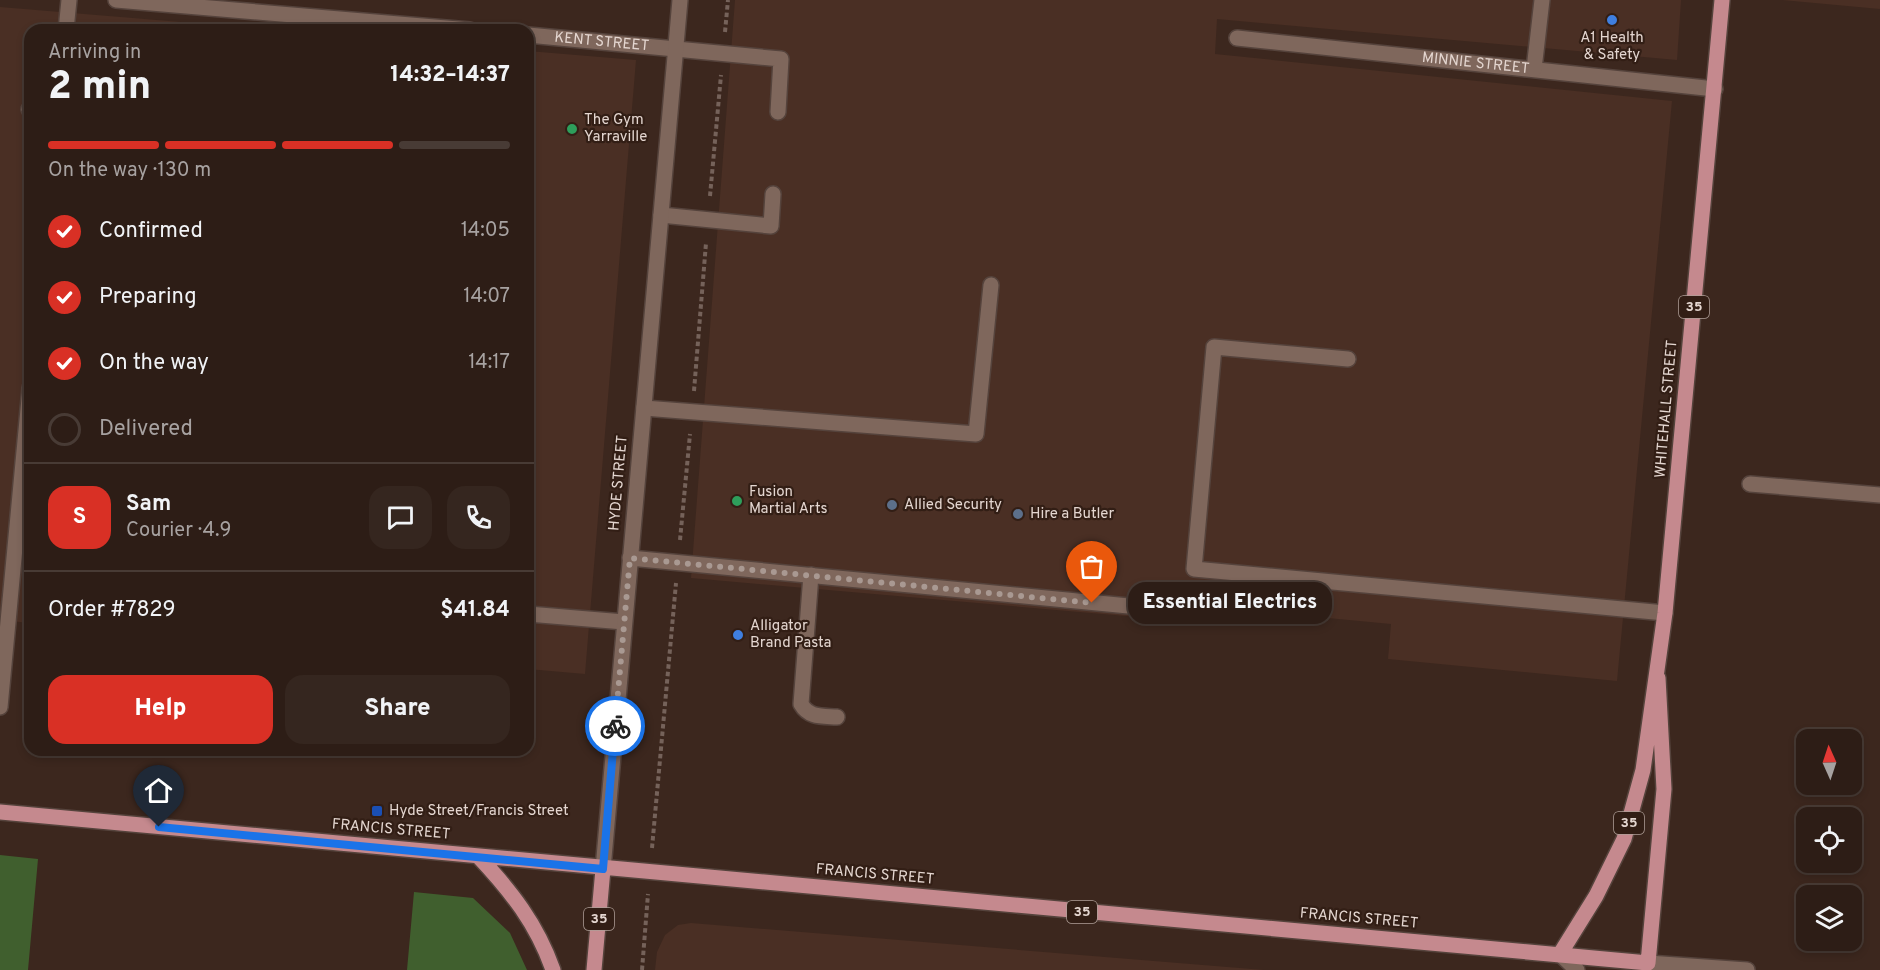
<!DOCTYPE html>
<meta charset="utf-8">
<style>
body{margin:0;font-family:Overpass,sans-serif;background:#35261f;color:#f1f3f6;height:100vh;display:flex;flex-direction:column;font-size:22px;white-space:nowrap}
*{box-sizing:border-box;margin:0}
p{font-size:20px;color:#a7a2a1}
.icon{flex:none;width:33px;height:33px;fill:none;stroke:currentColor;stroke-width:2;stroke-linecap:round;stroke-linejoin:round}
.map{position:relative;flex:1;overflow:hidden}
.drawer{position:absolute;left:24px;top:24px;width:510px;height:732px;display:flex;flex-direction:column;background:#2d1d16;border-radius:18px;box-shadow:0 3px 9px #0003,0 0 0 2px #483b35}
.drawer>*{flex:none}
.needle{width:39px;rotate:357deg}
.tools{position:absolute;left:1796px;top:729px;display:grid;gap:12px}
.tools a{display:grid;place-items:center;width:66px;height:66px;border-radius:12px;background:#2d1d16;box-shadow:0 3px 9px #0003,0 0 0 2px #483b35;font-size:30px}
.pin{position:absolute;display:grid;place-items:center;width:51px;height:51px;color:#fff;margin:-62px -26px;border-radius:50% 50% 50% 0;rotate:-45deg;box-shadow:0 0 6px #0007}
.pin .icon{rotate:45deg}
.courier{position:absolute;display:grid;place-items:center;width:60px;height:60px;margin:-30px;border:4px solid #1a73e8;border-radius:50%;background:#fff;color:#222;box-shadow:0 2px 8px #0007}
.bubble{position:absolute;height:42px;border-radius:18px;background:#2d1d16;box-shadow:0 3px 9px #0003,0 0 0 2px #483b35;font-size:20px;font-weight:800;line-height:42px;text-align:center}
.summary em{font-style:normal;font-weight:800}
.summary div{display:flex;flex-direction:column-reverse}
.summary{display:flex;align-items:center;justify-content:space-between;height:102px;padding:0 24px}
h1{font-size:39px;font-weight:800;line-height:45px}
.bar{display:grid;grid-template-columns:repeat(4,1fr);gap:9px 6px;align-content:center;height:72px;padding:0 24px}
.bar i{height:8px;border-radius:4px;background:#483b35}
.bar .active{background:#d93025}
.bar p{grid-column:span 4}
.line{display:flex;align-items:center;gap:15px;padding:0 24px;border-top:2px solid #483b35}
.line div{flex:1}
.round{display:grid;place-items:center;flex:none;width:63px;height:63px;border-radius:18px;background:#35261f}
ol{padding:0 24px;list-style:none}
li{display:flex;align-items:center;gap:18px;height:66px}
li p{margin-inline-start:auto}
li .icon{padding:6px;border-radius:50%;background:#d93025;color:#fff;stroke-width:4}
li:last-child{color:#a7a2a1}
li i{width:33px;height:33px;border:3px solid #483b35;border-radius:50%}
.button{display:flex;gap:12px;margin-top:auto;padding:12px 24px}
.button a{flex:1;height:69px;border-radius:18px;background:#d93025;color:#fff;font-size:24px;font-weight:800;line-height:69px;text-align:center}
.button a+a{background:#35261f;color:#f1f3f6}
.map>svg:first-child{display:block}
.built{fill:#4a2f24}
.green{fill:#405f2e}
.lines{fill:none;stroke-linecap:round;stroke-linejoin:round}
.minor-casing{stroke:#55433c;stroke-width:18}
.major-casing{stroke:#55433c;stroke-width:18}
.path{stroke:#75625a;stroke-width:4;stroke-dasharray:4.5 3;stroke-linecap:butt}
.minor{stroke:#7f675c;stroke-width:15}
.major{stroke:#c5898e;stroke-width:15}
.done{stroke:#a99992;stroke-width:6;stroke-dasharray:0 10.8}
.route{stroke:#1a73e8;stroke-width:8}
.shop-dot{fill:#3f7fe0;stroke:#321e15;stroke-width:2}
.leisure-dot{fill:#2e9e5b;stroke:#321e15;stroke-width:2}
.service-dot{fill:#5c6f8a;stroke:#321e15;stroke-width:2}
.transit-dot{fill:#1a4fb4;stroke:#321e15;stroke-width:2}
.labels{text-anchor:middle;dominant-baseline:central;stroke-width:4.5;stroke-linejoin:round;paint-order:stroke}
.shield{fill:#321e15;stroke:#af9f98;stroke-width:1.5}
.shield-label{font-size:14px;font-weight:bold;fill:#e4d6d0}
.poi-label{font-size:15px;fill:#e4d6d0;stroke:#321e15;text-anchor:start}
.street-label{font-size:15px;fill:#e4d6d0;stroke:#321e15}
</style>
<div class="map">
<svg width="1880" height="970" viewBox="0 0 1880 970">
<rect width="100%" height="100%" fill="#3c271e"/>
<path class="built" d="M735 0H1681L1677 60 1217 19 1215 54 1672 101 1617 681 1388 659 1391 624 1151 601 1149 618 691 578Z
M1782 0H1880V9Z
M0 7 277 30H30V623L0 620Z
M528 51 636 60 585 674 528 669Z
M691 923 1264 970H655L657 952 665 935 678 925Z"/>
<path class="green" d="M0 855 38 859 28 970H0Z
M414 892 473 898 510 933 527 970H407Z"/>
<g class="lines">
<g class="minor-casing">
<g id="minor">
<path d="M116 0 470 30"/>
<path d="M66 30 69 0"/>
<path id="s1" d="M528 35 781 59 778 112"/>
<path id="s2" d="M1237 38 1715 89"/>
<path d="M1534 69 1542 0"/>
<path d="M29 109 30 111"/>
<path d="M661 215 771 226 773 194"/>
<path d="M1348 359 1214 347 1194 569 1665 613"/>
<path d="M644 408 976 434 991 285"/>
<path d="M1750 484 1880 495"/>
<path d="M630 558 1139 607"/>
<path d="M811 575 801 704C809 718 822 716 837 717"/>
<path d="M528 614 624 622"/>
<path d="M0 707 30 388"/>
<path d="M603 869 680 0"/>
<path d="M1560 954 1577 970"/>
<path d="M1648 970V963L1747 970"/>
</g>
</g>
<g class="major-casing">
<path id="major" d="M0 812 1648 963 1664 789 1658 678
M478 856C511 891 537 924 553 970
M1560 954 1596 896 1624 839 1643 770 1665 613 1722 0
M594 970 603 869"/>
</g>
<path class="path" d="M725 32 728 0
M710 196 721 75
M694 391 706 243
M680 540 690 434
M652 848 676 583
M642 970 648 894"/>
<use href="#minor" class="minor"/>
<use href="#major" class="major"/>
</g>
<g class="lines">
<path class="done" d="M615 726 630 558 1092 603"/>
<path class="route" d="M159 827 603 869 615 726"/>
</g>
<g class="shop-dot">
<circle cx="1612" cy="20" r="6"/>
<circle cx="738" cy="635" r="6"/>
</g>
<g class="leisure-dot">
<circle cx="572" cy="129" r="6"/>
<circle cx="737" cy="501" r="6"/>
</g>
<g class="service-dot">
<circle cx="892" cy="505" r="6"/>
<circle cx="1018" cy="514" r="6"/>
</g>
<rect class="transit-dot" x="371" y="805" width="12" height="12" rx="3"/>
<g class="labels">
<g class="shield">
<rect x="1679" y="296" width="30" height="22" rx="4.5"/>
<rect x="1614" y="812" width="30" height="22" rx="4.5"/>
<rect x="1067" y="901" width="30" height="22" rx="4.5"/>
<rect x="584" y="908" width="30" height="22" rx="4.5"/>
</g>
<g class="shield-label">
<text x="1694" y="307">35</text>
<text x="1629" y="823">35</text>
<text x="1082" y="912">35</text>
<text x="599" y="919">35</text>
</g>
<g class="poi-label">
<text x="1612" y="38" text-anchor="middle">A1 Health<tspan x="1612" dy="17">&amp; Safety</tspan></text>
<text x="584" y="120">The Gym<tspan x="584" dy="17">Yarraville</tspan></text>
<text x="749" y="492">Fusion<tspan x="749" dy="17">Martial Arts</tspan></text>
<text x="904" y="505">Allied Security</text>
<text x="1030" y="514">Hire a Butler</text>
<text x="750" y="626">Alligator<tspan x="750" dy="17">Brand Pasta</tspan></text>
<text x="389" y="811">Hyde Street/Francis Street</text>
</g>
<g class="street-label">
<text stroke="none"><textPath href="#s1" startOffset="74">KENT STREET</textPath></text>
<text stroke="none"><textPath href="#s2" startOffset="240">MINNIE STREET</textPath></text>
<text transform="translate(1667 409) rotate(-85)">WHITEHALL STREET</text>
<text transform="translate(619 483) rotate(-85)">HYDE STREET</text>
<text transform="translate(391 830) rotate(5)">FRANCIS STREET</text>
<text transform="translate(875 875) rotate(5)">FRANCIS STREET</text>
<text transform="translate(1359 919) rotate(5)">FRANCIS STREET</text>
</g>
</g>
</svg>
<div class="tools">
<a><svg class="needle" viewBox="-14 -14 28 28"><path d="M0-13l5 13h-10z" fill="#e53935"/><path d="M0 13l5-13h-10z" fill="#a7a2a1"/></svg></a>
<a><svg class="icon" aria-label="locate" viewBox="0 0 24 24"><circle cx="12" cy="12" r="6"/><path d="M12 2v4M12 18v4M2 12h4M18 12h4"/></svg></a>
<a><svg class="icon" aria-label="layers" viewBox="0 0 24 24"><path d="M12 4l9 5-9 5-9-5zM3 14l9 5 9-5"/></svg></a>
</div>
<div class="pin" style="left:1092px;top:603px;background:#ea580c"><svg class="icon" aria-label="bag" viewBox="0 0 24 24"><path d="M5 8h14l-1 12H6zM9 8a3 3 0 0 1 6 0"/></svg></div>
<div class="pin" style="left:159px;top:827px;background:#1f2937"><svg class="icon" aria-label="home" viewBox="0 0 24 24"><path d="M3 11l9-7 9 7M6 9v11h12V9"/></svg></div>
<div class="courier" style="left:615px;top:726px"><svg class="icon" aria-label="bike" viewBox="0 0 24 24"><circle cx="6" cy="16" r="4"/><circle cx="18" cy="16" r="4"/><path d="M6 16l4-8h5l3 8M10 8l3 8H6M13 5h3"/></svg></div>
<div class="bubble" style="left:1128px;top:582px;width:204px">Essential Electrics</div>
<section class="drawer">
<div class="summary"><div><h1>2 min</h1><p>Arriving in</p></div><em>14:32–14:37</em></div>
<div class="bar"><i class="active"></i><i class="active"></i><i class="active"></i><i></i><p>On the way · 130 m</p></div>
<ol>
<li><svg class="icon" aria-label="check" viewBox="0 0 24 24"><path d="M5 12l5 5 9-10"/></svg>Confirmed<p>14:05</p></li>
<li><svg class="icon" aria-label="check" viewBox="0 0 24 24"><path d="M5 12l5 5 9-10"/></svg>Preparing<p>14:07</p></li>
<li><svg class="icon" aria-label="check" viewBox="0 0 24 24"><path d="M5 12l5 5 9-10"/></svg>On the way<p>14:17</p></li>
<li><i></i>Delivered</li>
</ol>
<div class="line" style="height:108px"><b class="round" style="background:#d93025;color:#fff">S</b><div><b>Sam</b><p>Courier · 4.9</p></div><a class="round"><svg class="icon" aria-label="chat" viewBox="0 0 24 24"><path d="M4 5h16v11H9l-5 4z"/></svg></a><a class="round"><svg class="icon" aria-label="phone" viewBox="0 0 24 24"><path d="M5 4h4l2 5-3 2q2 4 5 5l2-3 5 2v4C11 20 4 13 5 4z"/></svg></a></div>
<div class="line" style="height:78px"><div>Order #7829</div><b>$41.84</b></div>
<div class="button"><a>Help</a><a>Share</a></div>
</section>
</div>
